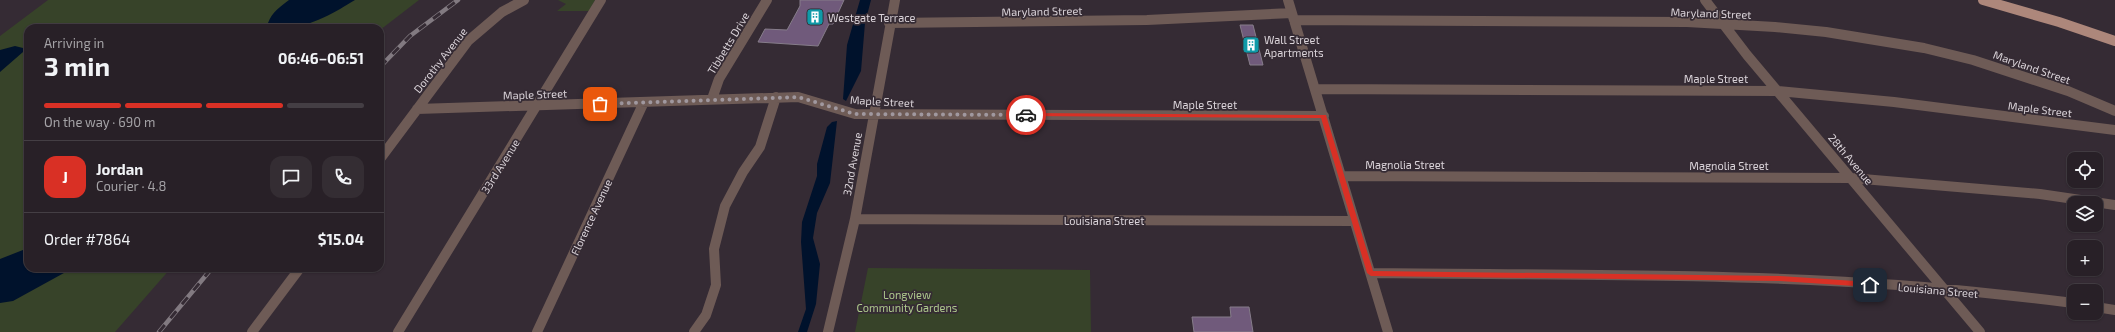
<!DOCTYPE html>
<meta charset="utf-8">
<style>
body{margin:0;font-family:"Exo 2",sans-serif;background:#342d33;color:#f1f3f6;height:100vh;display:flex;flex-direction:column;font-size:15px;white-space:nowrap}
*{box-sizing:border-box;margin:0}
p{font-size:13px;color:#a5a3a7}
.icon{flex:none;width:22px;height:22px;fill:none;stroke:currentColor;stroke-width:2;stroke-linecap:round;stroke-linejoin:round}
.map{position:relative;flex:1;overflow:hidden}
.panel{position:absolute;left:24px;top:24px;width:360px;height:248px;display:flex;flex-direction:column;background:#282027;border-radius:12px;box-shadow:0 1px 3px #0004,0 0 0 1px #443e44}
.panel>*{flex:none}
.controls{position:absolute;left:2067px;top:152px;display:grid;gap:8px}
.controls a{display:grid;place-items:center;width:36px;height:36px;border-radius:8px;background:#282027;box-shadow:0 1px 3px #0004,0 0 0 1px #443e44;font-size:20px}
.pin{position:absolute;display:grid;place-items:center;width:34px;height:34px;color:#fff;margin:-17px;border-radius:8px;box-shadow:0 2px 6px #0006}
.courier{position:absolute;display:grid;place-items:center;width:40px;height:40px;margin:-20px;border:3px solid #d93025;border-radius:50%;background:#fff;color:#222;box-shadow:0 1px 5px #0007}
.overview em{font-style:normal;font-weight:700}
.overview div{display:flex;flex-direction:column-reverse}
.overview{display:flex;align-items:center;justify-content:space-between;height:68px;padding:0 20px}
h1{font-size:26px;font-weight:700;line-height:30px}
.bar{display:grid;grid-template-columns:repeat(4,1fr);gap:6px 4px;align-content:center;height:48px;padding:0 20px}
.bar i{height:5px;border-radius:3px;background:#443e44}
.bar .current{background:#d93025}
.bar p{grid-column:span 4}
.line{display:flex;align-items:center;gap:10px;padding:0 20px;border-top:1px solid #443e44}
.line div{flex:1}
.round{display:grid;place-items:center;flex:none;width:42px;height:42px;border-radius:12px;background:#342d33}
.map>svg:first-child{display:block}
.green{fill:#374329}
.water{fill:#00122c}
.building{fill:#705a7b;stroke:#867d8a}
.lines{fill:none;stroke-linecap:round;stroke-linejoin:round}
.minor{stroke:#6e5b56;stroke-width:10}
.major{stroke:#ad877b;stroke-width:10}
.rail-casing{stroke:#827a81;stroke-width:4.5}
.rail{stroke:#352b34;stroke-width:3;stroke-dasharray:9;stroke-linecap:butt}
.route{fill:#d93025}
.done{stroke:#a0989f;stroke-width:4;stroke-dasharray:0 7.2}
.labels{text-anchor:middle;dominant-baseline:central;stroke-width:3.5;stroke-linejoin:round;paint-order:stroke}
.street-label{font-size:11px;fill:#dad3d9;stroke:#352b34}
.poi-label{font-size:11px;fill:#dad3d9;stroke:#352b34;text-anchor:start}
.park-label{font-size:11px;fill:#afcb8d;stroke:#352b34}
</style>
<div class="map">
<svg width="2115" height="332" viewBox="0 0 2115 332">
<rect width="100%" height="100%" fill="#352b34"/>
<path class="green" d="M48 0H419L380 30V28H28V268H171L115 332H0V36Z
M558 0H595L589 11H557L566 4Z
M868 268 1090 270 1091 332H855Z"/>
<path class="water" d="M289 0H355C332 14 295 37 268 23 272 12 280 7 289 0Z
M860 0H871L865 23 861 71 846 101 843 99 847 45Z
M15 46 23 48V52L0 72V50Z
M837 121 830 183 817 213 813 238 820 264 816 304 807 332H798L806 309 801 242 802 222 817 176V164L827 127 832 122Z
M28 248V268H73L13 301 0 303V259Z"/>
<path class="building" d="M800 0H844L833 24H829L818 46 758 42 765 29 787 30 800 6Z
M1240 25H1253L1263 65H1250Z
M1230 307H1249L1253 332H1194L1192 317H1231Z"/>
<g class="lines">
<path class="minor" d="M1288 0 1388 332
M1705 0 1747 55 1980 332
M1294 20 1687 22 1775 27 1826 32 1924 48 1973 60 2068 91 2115 111
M889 23 1147 20 1292 13
M1315 89 1778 91 1894 102 2115 130
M712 99 719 79 767 0
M417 109 798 97 855 114 1324 116
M380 159 468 41 502 12 524 0
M1342 176 1851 178 2040 194 2115 205
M855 219 1354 221
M1371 273C1547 275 1723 273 1898 285 1957 289 2015 296 2074 303
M2096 307 2115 310
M252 332 300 268
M398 332 601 0
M537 332 644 102
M694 332 706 315 716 285 714 249 725 206 743 172 760 147 776 97
M828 332 855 219 895 0"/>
<path class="major" d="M1983 0 2059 22 2115 41"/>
<g class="rail-casing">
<path id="rail" d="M380 67 410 36 458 0
M159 332 212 268"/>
</g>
<use href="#rail" class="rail"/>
</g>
<path class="route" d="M1026 113 1326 115 1373 271 1780 276 1870 282 1874 285 1870 287 1780 281 1371 276 1367 273 1321 118 1024 116 1023 115Z"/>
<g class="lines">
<path class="done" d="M600 104 798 97 855 114 1026 115"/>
</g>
<defs>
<g id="building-square" transform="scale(0.9)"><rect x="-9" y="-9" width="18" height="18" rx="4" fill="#0f9aa8" stroke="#352b34"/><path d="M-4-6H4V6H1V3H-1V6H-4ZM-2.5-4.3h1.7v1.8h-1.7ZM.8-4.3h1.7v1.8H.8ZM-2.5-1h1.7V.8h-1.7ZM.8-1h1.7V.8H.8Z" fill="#fff"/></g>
</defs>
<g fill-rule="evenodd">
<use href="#building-square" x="815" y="17"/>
<use href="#building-square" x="1251" y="45"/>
</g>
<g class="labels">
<g class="street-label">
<text transform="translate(1042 11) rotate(-1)">Maryland Street</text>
<text transform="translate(1711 13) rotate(2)">Maryland Street</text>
<text transform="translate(728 43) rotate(-59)">Tibbetts Drive</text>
<text transform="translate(440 60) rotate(-52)">Dorothy Avenue</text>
<text transform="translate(2032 67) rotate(19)">Maryland Street</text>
<text x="1716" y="78">Maple Street</text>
<text transform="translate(535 94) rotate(-2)">Maple Street</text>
<text transform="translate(882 101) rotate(3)">Maple Street</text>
<text x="1205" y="104">Maple Street</text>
<text transform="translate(2040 109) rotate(7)">Maple Street</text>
<text transform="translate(1851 159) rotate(50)">28th Avenue</text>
<text transform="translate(852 164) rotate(-80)">32nd Avenue</text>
<text x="1405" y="164">Magnolia Street</text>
<text x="1729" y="165">Magnolia Street</text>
<text transform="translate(500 166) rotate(-58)">33rd Avenue</text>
<text transform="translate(591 217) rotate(-65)">Florence Avenue</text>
<text x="1104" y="220">Louisiana Street</text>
<text transform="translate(1938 290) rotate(5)">Louisiana Street</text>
</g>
<g class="poi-label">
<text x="828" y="17">Westgate Terrace</text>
<text x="1264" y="39">Wall Street<tspan x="1264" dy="13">Apartments</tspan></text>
</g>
<g class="park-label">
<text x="907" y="294">Longview<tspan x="907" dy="13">Community Gardens</tspan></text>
</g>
</g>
</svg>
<div class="controls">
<a><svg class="icon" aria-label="locate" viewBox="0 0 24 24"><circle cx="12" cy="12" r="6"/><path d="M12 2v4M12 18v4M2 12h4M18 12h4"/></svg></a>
<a><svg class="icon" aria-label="layers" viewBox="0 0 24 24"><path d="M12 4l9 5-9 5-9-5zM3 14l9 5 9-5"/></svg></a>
<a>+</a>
<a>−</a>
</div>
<div class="pin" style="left:600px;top:104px;background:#ea580c"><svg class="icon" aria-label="bag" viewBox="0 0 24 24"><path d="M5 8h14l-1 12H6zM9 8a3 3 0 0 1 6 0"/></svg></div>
<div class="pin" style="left:1870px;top:285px;background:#1f2937"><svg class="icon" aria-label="home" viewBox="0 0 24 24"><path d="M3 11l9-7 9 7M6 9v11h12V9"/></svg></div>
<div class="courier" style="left:1026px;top:115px"><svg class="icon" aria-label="car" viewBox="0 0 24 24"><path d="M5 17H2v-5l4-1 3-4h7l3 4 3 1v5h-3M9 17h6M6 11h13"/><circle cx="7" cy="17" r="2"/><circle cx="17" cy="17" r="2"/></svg></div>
<section class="panel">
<div class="overview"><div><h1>3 min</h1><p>Arriving in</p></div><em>06:46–06:51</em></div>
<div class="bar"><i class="current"></i><i class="current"></i><i class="current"></i><i></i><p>On the way · 690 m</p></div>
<div class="line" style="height:72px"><b class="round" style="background:#d93025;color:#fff">J</b><div><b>Jordan</b><p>Courier · 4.8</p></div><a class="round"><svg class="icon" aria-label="chat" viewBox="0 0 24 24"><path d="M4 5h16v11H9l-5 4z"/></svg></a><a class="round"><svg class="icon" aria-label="phone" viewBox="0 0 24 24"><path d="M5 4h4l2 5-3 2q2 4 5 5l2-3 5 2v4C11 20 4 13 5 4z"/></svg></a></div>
<div class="line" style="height:52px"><div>Order #7864</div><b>$15.04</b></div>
</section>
</div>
